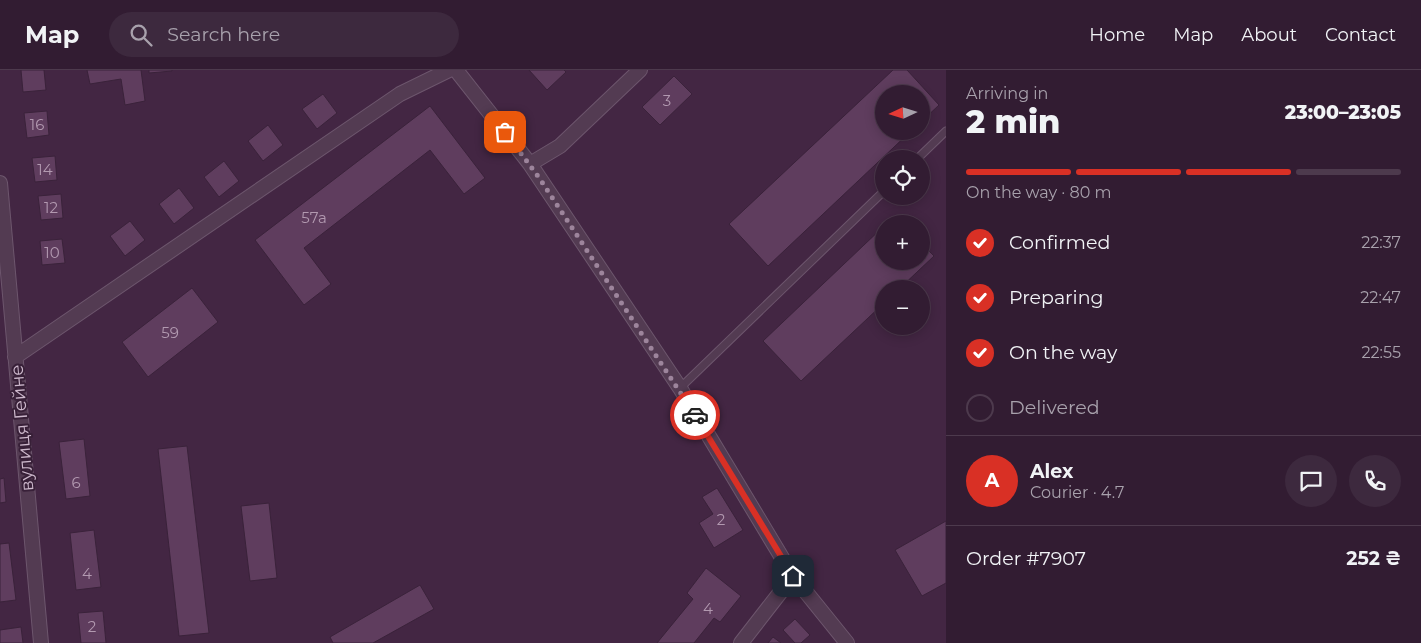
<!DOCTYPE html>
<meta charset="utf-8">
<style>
body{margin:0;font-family:Montserrat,sans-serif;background:#3d293e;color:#f1f3f6;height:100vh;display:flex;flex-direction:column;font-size:19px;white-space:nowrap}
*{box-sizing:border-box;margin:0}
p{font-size:16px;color:#a8a1ac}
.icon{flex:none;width:28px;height:28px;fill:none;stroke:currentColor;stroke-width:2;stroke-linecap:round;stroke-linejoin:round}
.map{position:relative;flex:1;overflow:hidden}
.details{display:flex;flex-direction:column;background:#321c32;width:475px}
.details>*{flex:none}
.needle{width:32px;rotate:266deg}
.controls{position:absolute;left:875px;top:15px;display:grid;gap:10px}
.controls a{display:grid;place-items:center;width:55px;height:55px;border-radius:50%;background:#321c32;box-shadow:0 2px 12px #0003,0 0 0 1px #4d3a4d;font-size:25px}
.pin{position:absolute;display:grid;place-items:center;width:42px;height:42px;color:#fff;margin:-21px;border-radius:10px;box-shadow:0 2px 8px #0006}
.courier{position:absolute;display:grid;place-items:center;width:50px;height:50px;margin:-25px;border:4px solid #d93025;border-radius:50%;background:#fff;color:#222;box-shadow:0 1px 6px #0007}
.summary em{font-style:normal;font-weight:800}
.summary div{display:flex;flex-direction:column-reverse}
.summary{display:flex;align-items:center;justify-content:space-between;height:85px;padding:0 20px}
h1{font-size:32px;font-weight:800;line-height:38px}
.bar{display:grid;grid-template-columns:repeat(4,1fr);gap:8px 5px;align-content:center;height:60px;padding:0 20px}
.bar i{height:6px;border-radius:4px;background:#4d3a4d}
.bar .selected{background:#d93025}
.bar p{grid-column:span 4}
.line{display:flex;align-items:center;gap:12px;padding:0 20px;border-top:1px solid #4d3a4d}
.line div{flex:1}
.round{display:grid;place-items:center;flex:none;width:52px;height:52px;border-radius:26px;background:#3d293e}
ol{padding:0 20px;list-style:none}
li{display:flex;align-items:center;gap:15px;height:55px}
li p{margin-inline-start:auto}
li .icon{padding:5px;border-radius:50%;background:#d93025;color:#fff;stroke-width:4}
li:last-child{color:#a8a1ac}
li i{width:28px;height:28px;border:2px solid #4d3a4d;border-radius:50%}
header{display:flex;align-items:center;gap:30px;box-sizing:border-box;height:70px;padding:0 25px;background:#321c32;border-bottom:1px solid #4d3a4d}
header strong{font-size:24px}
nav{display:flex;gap:28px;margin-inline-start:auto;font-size:18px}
.search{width:350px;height:45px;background:#3d293e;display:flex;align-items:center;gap:12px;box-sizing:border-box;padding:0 18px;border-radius:28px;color:#a8a1ac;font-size:19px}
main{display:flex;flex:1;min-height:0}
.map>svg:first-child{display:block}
.building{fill:#5f3d5e;stroke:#3a223a}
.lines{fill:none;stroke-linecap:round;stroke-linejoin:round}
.lane-casing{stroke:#6d566d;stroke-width:9}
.street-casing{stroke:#6d566d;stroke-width:16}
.lane{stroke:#533b52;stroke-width:7}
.street{stroke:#533b52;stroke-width:14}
.done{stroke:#9d859c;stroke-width:5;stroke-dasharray:0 9}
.route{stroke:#d93025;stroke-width:6}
.labels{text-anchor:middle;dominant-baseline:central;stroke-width:4;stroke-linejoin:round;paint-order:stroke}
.number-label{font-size:15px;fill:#b299b0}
.street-label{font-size:18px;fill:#cdb8cc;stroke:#382038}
</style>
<header>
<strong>Map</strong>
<div class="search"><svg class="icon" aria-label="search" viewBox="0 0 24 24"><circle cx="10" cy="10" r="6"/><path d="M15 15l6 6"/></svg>Search here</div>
<nav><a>Home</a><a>Map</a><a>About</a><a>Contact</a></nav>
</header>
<main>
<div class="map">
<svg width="946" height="573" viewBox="0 0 946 573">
<rect width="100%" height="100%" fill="#432643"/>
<path class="building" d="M21 0H44L46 20 23 22Z
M87 0H141L145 31 125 35 121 9 90 14Z
M149 0H172V1L149 3Z
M529 0H564L566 2 547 20Z
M893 0H907L939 35 921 52V24H884V61H911L768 196 729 154Z
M674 6 692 24 660 55 642 37Z
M323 24 337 43 317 59 302 39Z
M430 36 485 108 464 124 430 80 304 178 331 214 304 235 255 170Z
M47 41 49 65 27 68 24 43Z
M268 55 283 75 263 91 248 71Z
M55 86 57 110 35 112 32 88Z
M224 91 239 111 219 127 204 107Z
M179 118 194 138 174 154 159 134Z
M61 124 63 148 41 150 38 126Z
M895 145 903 154H886Z
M130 151 145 170 125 186 110 166Z
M884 156V191H921V173L934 186 899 219H884V233L801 311 763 271Z
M62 169 65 193 42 195 40 171Z
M192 218 218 252 148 307 122 272Z
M84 369 90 426 66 429 59 372Z
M187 376 209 563 179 566 158 379Z
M4 408 6 432 0 433V409Z
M717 418 743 460 714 478 699 453 713 444 702 427Z
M269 433 277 508 250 511 241 436Z
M946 451V513L922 526 895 480Z
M94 460 101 517 76 520 70 463Z
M9 473 16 530 0 532V474Z
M706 498 741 526 720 552 714 548 694 573H657L693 529 687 523Z
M420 515 434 539 373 573H333L330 567Z
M103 541 106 573H81L78 543Z
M795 549 810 565 801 573H795L783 560Z
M21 557 23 573H0V560Z
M773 567 781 573H768Z"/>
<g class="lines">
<g class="lane-casing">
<path id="lane" d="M917 89 946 61
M680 318 884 121"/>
</g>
<g class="street-casing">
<path id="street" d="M456 0 530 94 680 318 793 506 847 573
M530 94 560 76 640 0
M0 113 41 573
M15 287 400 24 449 0
M741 573 793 506"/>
</g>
<use href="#lane" class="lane"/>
<use href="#street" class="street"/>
</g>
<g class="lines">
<path class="done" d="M505 62 540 109 695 345"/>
<path class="route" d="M695 345 793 506"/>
</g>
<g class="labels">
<g class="number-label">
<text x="667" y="30">3</text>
<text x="37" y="54">16</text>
<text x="45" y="99">14</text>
<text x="51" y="137">12</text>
<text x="314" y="147">57а</text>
<text x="52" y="182">10</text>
<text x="170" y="262">59</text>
<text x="76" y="412">6</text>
<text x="721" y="449">2</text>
<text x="87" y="503">4</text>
<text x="708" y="538">4</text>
<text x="92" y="556">2</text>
</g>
<g class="street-label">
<text transform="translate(22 358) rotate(-95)">вулиця Гейне</text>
</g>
</g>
</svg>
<div class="controls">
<a><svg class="needle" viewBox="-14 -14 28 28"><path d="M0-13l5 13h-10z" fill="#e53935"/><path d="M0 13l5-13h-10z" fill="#a8a1ac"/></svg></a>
<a><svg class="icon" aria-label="locate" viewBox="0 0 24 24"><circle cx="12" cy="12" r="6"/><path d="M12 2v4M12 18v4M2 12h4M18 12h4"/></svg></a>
<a>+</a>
<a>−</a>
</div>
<div class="pin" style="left:505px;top:62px;background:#ea580c"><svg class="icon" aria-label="bag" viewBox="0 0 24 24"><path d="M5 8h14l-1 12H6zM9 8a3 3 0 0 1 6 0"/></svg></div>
<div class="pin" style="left:793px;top:506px;background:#1f2937"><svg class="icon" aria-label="home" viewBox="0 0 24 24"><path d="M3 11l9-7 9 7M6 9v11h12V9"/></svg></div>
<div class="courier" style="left:695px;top:345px"><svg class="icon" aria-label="car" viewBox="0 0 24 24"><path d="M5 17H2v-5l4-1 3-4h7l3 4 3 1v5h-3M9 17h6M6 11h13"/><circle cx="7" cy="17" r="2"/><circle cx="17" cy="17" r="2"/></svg></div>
</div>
<section class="details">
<div class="summary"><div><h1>2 min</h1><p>Arriving in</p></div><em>23:00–23:05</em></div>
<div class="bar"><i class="selected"></i><i class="selected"></i><i class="selected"></i><i></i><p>On the way · 80 m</p></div>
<ol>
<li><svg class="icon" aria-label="check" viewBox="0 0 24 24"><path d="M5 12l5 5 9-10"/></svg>Confirmed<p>22:37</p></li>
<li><svg class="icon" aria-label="check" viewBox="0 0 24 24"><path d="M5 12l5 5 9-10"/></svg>Preparing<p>22:47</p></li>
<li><svg class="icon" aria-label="check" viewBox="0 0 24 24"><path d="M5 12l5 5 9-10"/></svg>On the way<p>22:55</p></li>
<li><i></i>Delivered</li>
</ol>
<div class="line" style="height:90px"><b class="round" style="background:#d93025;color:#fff">A</b><div><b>Alex</b><p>Courier · 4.7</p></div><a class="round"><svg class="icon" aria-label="chat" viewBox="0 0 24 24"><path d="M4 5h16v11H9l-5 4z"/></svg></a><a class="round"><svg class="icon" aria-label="phone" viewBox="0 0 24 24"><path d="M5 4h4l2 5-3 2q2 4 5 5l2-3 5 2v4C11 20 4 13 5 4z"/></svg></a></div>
<div class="line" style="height:65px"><div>Order #7907</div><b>252 ₴</b></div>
</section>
</main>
